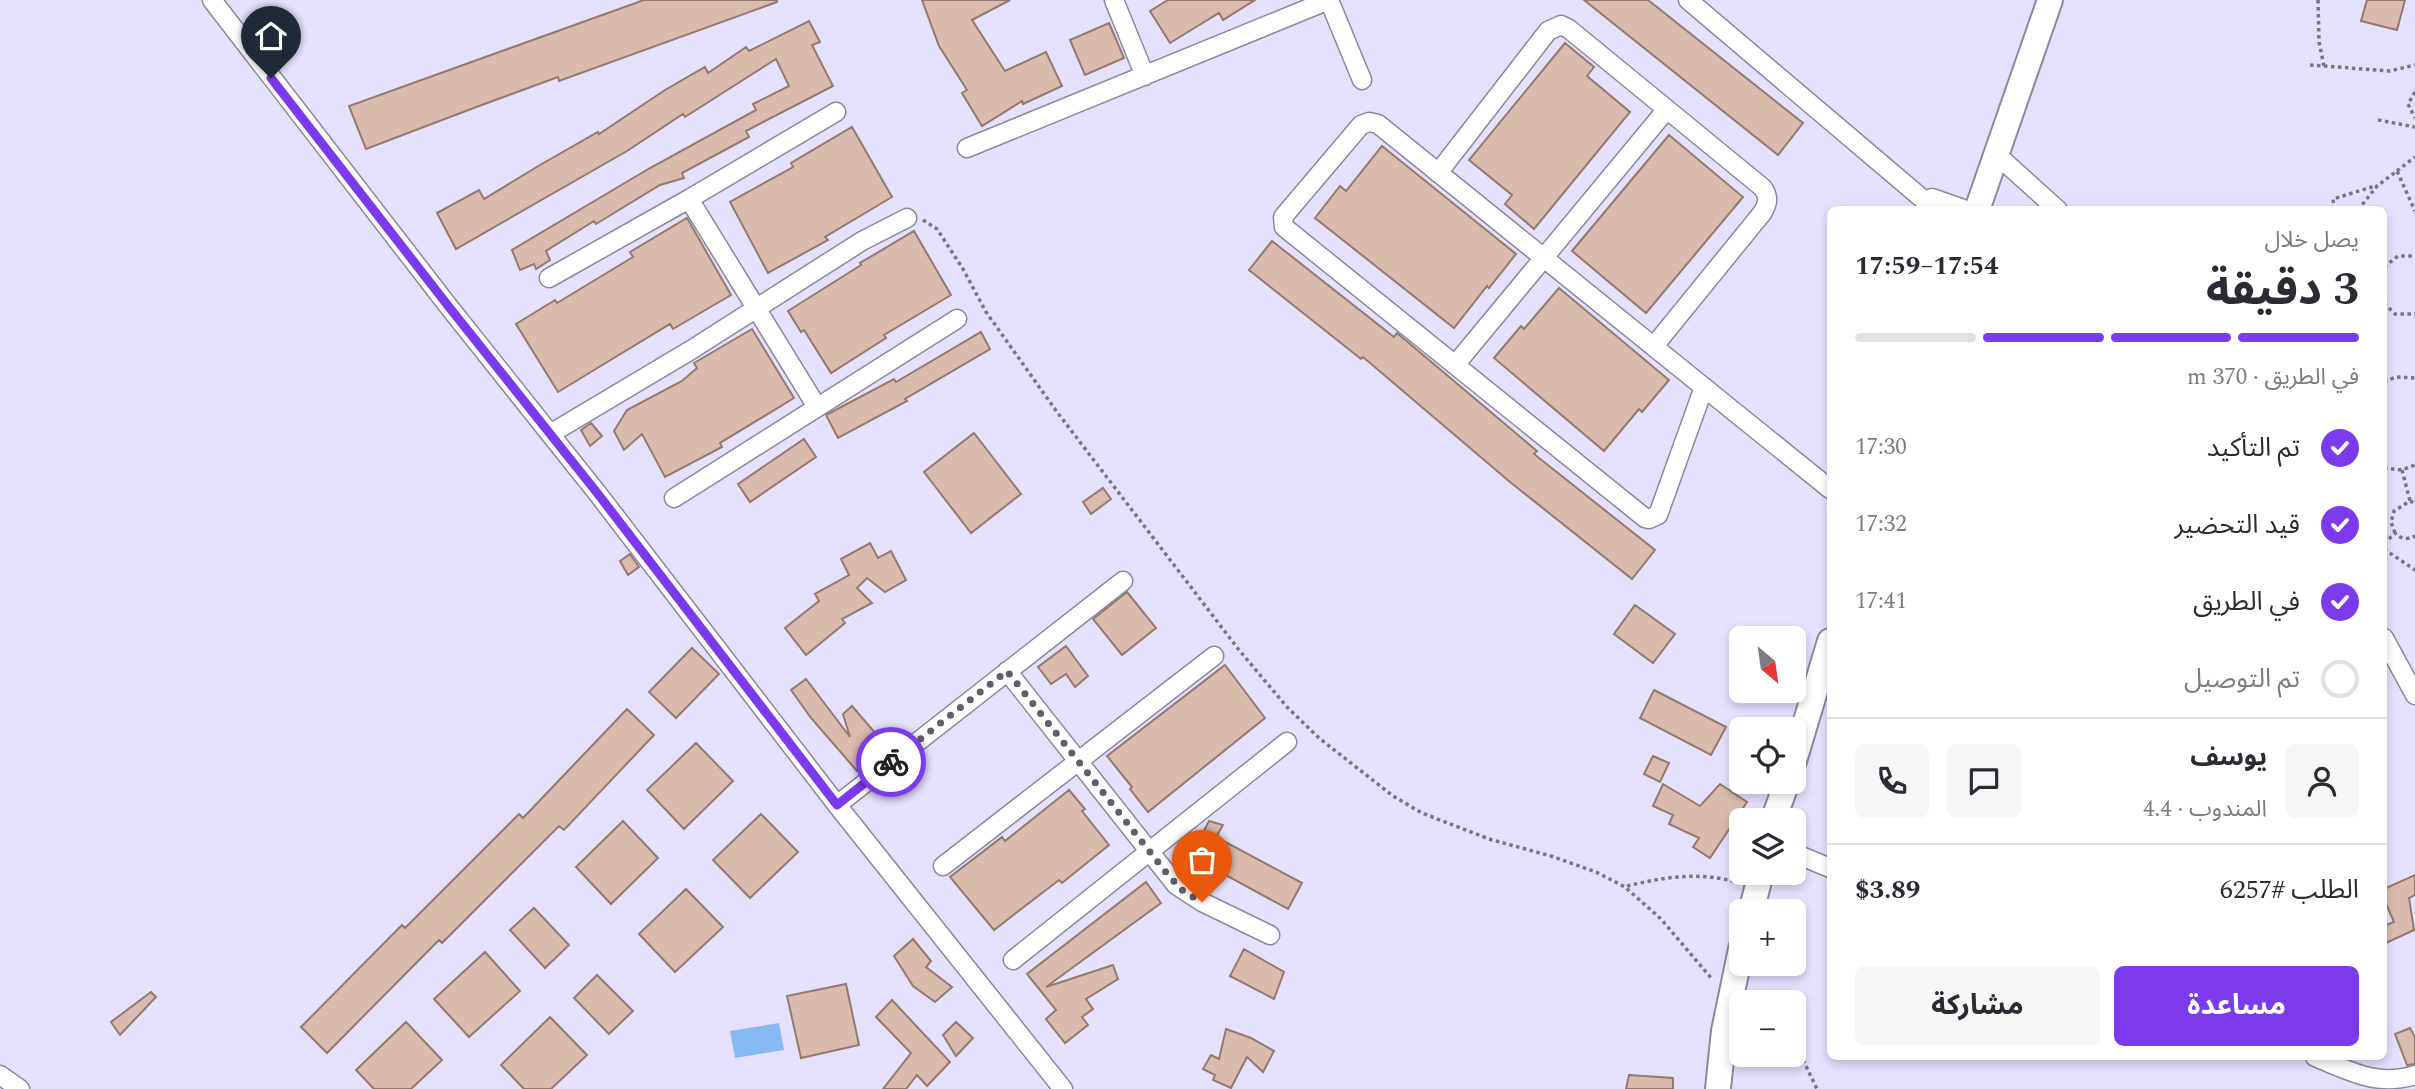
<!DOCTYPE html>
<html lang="ar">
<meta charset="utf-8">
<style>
body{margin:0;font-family:Spectral,"Noto Sans Arabic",serif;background:#f7f7f7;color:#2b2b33;direction:rtl;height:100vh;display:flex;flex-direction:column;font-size:26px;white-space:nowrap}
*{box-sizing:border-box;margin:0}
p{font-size:23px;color:#7c7c81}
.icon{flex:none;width:38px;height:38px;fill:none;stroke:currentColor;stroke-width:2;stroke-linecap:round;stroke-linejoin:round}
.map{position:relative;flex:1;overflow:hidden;direction:ltr}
.panel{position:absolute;left:1827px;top:206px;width:560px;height:854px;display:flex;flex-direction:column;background:#fff;border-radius:10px;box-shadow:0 4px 10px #0003;direction:rtl}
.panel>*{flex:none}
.needle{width:46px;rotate:151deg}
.fabs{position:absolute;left:1729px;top:626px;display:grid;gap:14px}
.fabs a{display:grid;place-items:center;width:77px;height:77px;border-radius:10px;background:#fff;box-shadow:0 4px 10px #0003;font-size:35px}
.pin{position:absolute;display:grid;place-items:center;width:60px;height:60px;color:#fff;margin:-72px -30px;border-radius:50% 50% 50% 0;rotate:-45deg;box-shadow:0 0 7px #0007}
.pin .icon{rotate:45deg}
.courier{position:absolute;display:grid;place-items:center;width:70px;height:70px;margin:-35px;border:5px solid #7c3aed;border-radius:50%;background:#fff;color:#222;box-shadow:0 2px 9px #0007}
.head em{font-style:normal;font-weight:700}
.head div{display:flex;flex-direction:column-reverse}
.head{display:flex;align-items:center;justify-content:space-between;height:119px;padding:0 28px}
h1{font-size:46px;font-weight:700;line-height:52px}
.bar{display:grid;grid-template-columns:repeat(4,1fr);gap:10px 7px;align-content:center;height:84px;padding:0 28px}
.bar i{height:9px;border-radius:5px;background:#e1e1e2}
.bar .active{background:#7c3aed}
.bar p{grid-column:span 4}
.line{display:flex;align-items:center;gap:18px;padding:0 28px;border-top:2px solid #e1e1e2}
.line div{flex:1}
.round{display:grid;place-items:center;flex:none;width:74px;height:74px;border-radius:10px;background:#f7f7f7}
ol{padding:0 28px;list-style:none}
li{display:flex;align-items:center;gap:21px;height:77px}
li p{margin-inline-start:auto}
li .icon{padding:7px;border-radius:50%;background:#7c3aed;color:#fff;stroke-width:4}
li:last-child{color:#7c7c81}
li i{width:38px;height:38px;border:4px solid #e1e1e2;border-radius:50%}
.action{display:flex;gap:14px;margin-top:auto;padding:14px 28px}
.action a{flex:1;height:80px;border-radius:10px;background:#7c3aed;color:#fff;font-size:28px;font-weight:700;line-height:80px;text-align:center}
.action a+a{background:#f7f7f7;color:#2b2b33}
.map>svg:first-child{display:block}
.water{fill:#87b9f2}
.building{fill:#d9bbae;stroke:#94796d;stroke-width:2}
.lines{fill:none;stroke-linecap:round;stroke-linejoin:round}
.minor-casing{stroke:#8b87a1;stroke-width:21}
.secondary-casing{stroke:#8b87a1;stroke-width:28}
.path{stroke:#787587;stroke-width:3.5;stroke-dasharray:3.5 3.5;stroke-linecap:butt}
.minor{stroke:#fff;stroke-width:18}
.secondary{stroke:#fff;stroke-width:24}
.done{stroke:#605d6d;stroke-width:7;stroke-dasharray:0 12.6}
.route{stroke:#7c3aed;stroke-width:9}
</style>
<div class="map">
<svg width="2415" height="1089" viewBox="0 0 2415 1089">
<rect width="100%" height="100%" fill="#e5e1fd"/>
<path class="water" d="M779 1023 784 1050 735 1058 730 1031Z"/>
<path class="building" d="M644 0H777V2L559 81 558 77 479 106 366 149 349 106Z
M922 0H1010L972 20 1005 71 1046 52 1062 86 1023 104 1022 101 982 126 962 93 967 90 939 46Z
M1168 0H1255L1223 20 1219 13 1170 43 1150 11Z
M1584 0H1648L1803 123 1778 155Z
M2367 0H2405L2397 30 2361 21Z
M809 21 820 42 812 45 833 86 746 131 749 137 682 173 684 178 660 185 596 224 594 221 546 251 550 260 536 269 534 264 520 270 512 250 650 168 756 110 753 104 789 86 776 59 685 117 683 114 627 151 456 249 437 213 479 190 484 199 540 165 598 132 599 134 665 90 705 67 708 73 746 47 749 51Z
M1109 23 1124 58 1085 75 1070 40Z
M1565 43 1594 67 1587 76 1630 112 1534 229 1505 204 1512 195 1469 160Z
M852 127 892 197 825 237 828 240 768 273 730 202 793 167 791 163Z
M1669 135 1743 197 1646 313 1572 251Z
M1382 146 1516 254 1489 288 1487 286 1454 328 1315 218 1340 186 1346 191Z
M687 218 731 295 673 329 670 324 558 392 516 324 555 300 557 303 633 257 630 252Z
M914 231 951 295 884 335 886 338 831 373 804 330 801 332 788 311 861 265 860 263Z
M1272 241 1394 337 1397 333 1537 451 1534 454 1655 550 1632 579 1510 482 1363 357 1361 359 1249 270Z
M1559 288 1669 380 1642 412 1639 409 1604 451 1494 358 1521 326 1524 329Z
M752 329 794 398 720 443 722 447 665 477 642 434 624 450 614 431 627 410 682 381 697 368 694 363Z
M981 332 990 349 905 399 907 401 838 438 826 415 894 379 896 382Z
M591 423 602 436 590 446 581 430Z
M974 433 1021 494 971 533 924 472Z
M804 439 816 457 750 502 738 484Z
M1103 488 1111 499 1091 514 1083 502Z
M870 543 878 558 891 551 906 580 885 592 867 578 857 588 872 603 842 619 845 623 806 655 785 628 819 601 815 594 849 575 841 559Z
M630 554 639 567 628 575 620 561Z
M1127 592 1156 628 1122 655 1093 619Z
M1635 605 1675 634 1653 663 1614 634Z
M1066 646 1088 676 1075 687 1066 674 1051 684 1038 667Z
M692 648 719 674 676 718 649 692Z
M1225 665 1265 718 1148 812 1130 789 1132 787 1107 756Z
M806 679 850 737 843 714 852 706 882 741 886 739 889 743 857 771 811 718 791 690Z
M1654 690 1726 727 1711 755 1640 718Z
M627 709 654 735 564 830 559 826 442 943 439 940 327 1053 301 1027 402 925 405 928 519 814 523 818Z
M696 743 733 781 684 829 647 790Z
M1653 756 1669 763 1660 782 1644 774Z
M1663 784 1700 806 1720 784 1747 802 1710 858 1693 847 1699 838 1669 824 1673 815 1653 806Z
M1069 790 1085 809 1082 811 1109 845 1062 883 1059 880 994 930 950 877 1002 837 1005 841Z
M761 814 798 852 750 898 713 860Z
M623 821 658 858 611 904 576 867Z
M1209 821 1223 825 1216 837 1302 883 1288 909 1202 862 1200 866 1189 860Z
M2415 875V895L2409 898 2414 930 2384 944V926L2394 922 2384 899V889Z
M1146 882 1161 903 1046 987 1113 965 1118 979 1086 999 1093 1009 1082 1017 1088 1025 1065 1043 1046 1019 1056 1010 1027 974Z
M686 889 723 927 675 972 639 934Z
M534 908 569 945 545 968 510 930Z
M913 939 931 961 926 967 952 987 935 1002 913 986 894 956Z
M1244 949 1284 972 1274 999 1230 976Z
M485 952 520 991 469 1037 434 999Z
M597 975 633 1011 609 1034 574 998Z
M846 984 859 1045 801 1058 787 996Z
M151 992 156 997 120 1035 111 1022Z
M892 1000 950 1062 927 1086 917 1075 906 1089H883L911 1053 876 1017Z
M550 1017 587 1055 551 1089H524L501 1065Z
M406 1022 442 1060 411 1089H374L356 1070Z
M956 1022 973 1038 956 1056 943 1035Z
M2410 1028 2415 1037V1064L2407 1065 2395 1034Z
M1226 1029 1251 1038 1274 1051 1263 1072 1247 1057 1231 1088 1213 1080 1215 1075 1203 1069 1211 1055 1219 1059Z
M1629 1075 1673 1078V1089H1626Z"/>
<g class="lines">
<g class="minor-casing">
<path id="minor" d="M212 0 449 307 598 494 837 805 1063 1089
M1114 0 1145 76
M1329 0 1362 80
M1688 0 1925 201 1931 210
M967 148 1329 0
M1997 155 2058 210
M1438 173 1548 31 1561 25 1569 29 1763 188C1769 197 1768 203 1763 212L1654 346
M1925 201 1932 198 1966 210
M549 278 689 199
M1455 365 1667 109
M1704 387 1658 515 1649 519 1645 518 1284 227 1283 217 1361 125 1369 122 1378 124 1830 489
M817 407 689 199 836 112
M550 434 691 350 862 241 907 218
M674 498 957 319
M2384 638 2415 695
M1007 671 1176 885 1202 902 1270 935
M837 805 1123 581
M1794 853 1830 868
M943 866 1214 656
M1013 960 1287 742
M2315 1057C2350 1071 2377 1087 2415 1075
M0 1075 20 1089"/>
</g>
<g class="secondary-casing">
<path id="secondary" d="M1977 210 2050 0
M1794 761 1830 641
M1773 821 1787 782
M1751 912 1761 873
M1718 1089 1724 1031 1741 949"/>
</g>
<path class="path" d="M2318 0 2319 42 2324 66
M2310 65 2390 71 2415 65
M2415 92 2408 104 2415 118
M2378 120 2415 127
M2397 171 2415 157
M2334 210 2333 199 2375 186
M2358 210 2377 186 2397 171 2415 211
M923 220 937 229 963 269 986 312 1057 412 1239 650 1287 707 1319 738 1393 796 1422 813 1489 839 1551 856 1596 872 1625 887 1661 919 1712 979
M2384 267 2398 256H2415
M2384 303 2395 314H2415
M2384 382 2396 377 2415 378
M2384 468 2402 470 2415 465
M2402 470 2410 501
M2395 533 2391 522 2394 511 2410 501 2415 503
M2384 544 2395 533C2401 539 2407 540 2415 536
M2384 549 2415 570
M1627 886C1664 877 1701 871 1739 883
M1754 994 1764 1003
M1794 1041 1817 1089"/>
<use href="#minor" class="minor"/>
<use href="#secondary" class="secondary"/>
</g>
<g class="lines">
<path class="done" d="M891 762 1007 671 1169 876 1184 892 1202 902"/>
<path class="route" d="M271 78 449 307 598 494 837 805 891 762"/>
</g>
</svg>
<div class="fabs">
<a><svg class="needle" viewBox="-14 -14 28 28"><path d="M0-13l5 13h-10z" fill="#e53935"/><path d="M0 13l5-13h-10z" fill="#7c7c81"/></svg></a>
<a><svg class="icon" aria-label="locate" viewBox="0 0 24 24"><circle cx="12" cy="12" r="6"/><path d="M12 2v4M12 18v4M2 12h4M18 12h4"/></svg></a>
<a><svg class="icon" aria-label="layers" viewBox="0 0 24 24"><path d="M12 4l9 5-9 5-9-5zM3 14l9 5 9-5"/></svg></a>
<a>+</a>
<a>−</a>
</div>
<div class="pin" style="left:1202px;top:902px;background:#ea580c"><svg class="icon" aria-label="bag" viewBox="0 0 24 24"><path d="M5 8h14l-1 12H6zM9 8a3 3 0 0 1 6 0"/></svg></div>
<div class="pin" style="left:271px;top:78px;background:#1f2937"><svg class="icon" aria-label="home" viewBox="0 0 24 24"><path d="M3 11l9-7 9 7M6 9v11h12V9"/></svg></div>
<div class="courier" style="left:891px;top:762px"><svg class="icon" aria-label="bike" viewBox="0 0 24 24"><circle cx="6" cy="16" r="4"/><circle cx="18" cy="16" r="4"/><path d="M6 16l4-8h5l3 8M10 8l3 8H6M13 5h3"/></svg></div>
<section class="panel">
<div class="head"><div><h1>3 دقيقة</h1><p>يصل خلال</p></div><em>17:54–17:59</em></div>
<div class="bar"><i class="active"></i><i class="active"></i><i class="active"></i><i></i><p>في الطريق · 370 m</p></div>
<ol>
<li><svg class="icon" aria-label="check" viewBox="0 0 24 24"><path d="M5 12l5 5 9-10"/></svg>تم التأكيد<p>17:30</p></li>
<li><svg class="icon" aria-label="check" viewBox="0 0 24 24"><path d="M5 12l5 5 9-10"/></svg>قيد التحضير<p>17:32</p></li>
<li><svg class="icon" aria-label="check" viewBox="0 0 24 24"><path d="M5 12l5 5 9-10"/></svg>في الطريق<p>17:41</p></li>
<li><i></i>تم التوصيل</li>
</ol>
<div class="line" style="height:126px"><a class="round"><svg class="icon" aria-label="person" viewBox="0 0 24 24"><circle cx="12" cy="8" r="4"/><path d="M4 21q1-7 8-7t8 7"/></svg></a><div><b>يوسف</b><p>المندوب · 4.4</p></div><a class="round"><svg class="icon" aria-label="chat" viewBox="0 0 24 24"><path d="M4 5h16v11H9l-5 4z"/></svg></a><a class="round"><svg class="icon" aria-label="phone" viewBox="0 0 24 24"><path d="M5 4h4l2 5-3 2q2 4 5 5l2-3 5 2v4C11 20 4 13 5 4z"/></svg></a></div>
<div class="line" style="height:91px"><div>الطلب #6257</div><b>$3.89</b></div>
<div class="action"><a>مساعدة</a><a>مشاركة</a></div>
</section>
</div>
